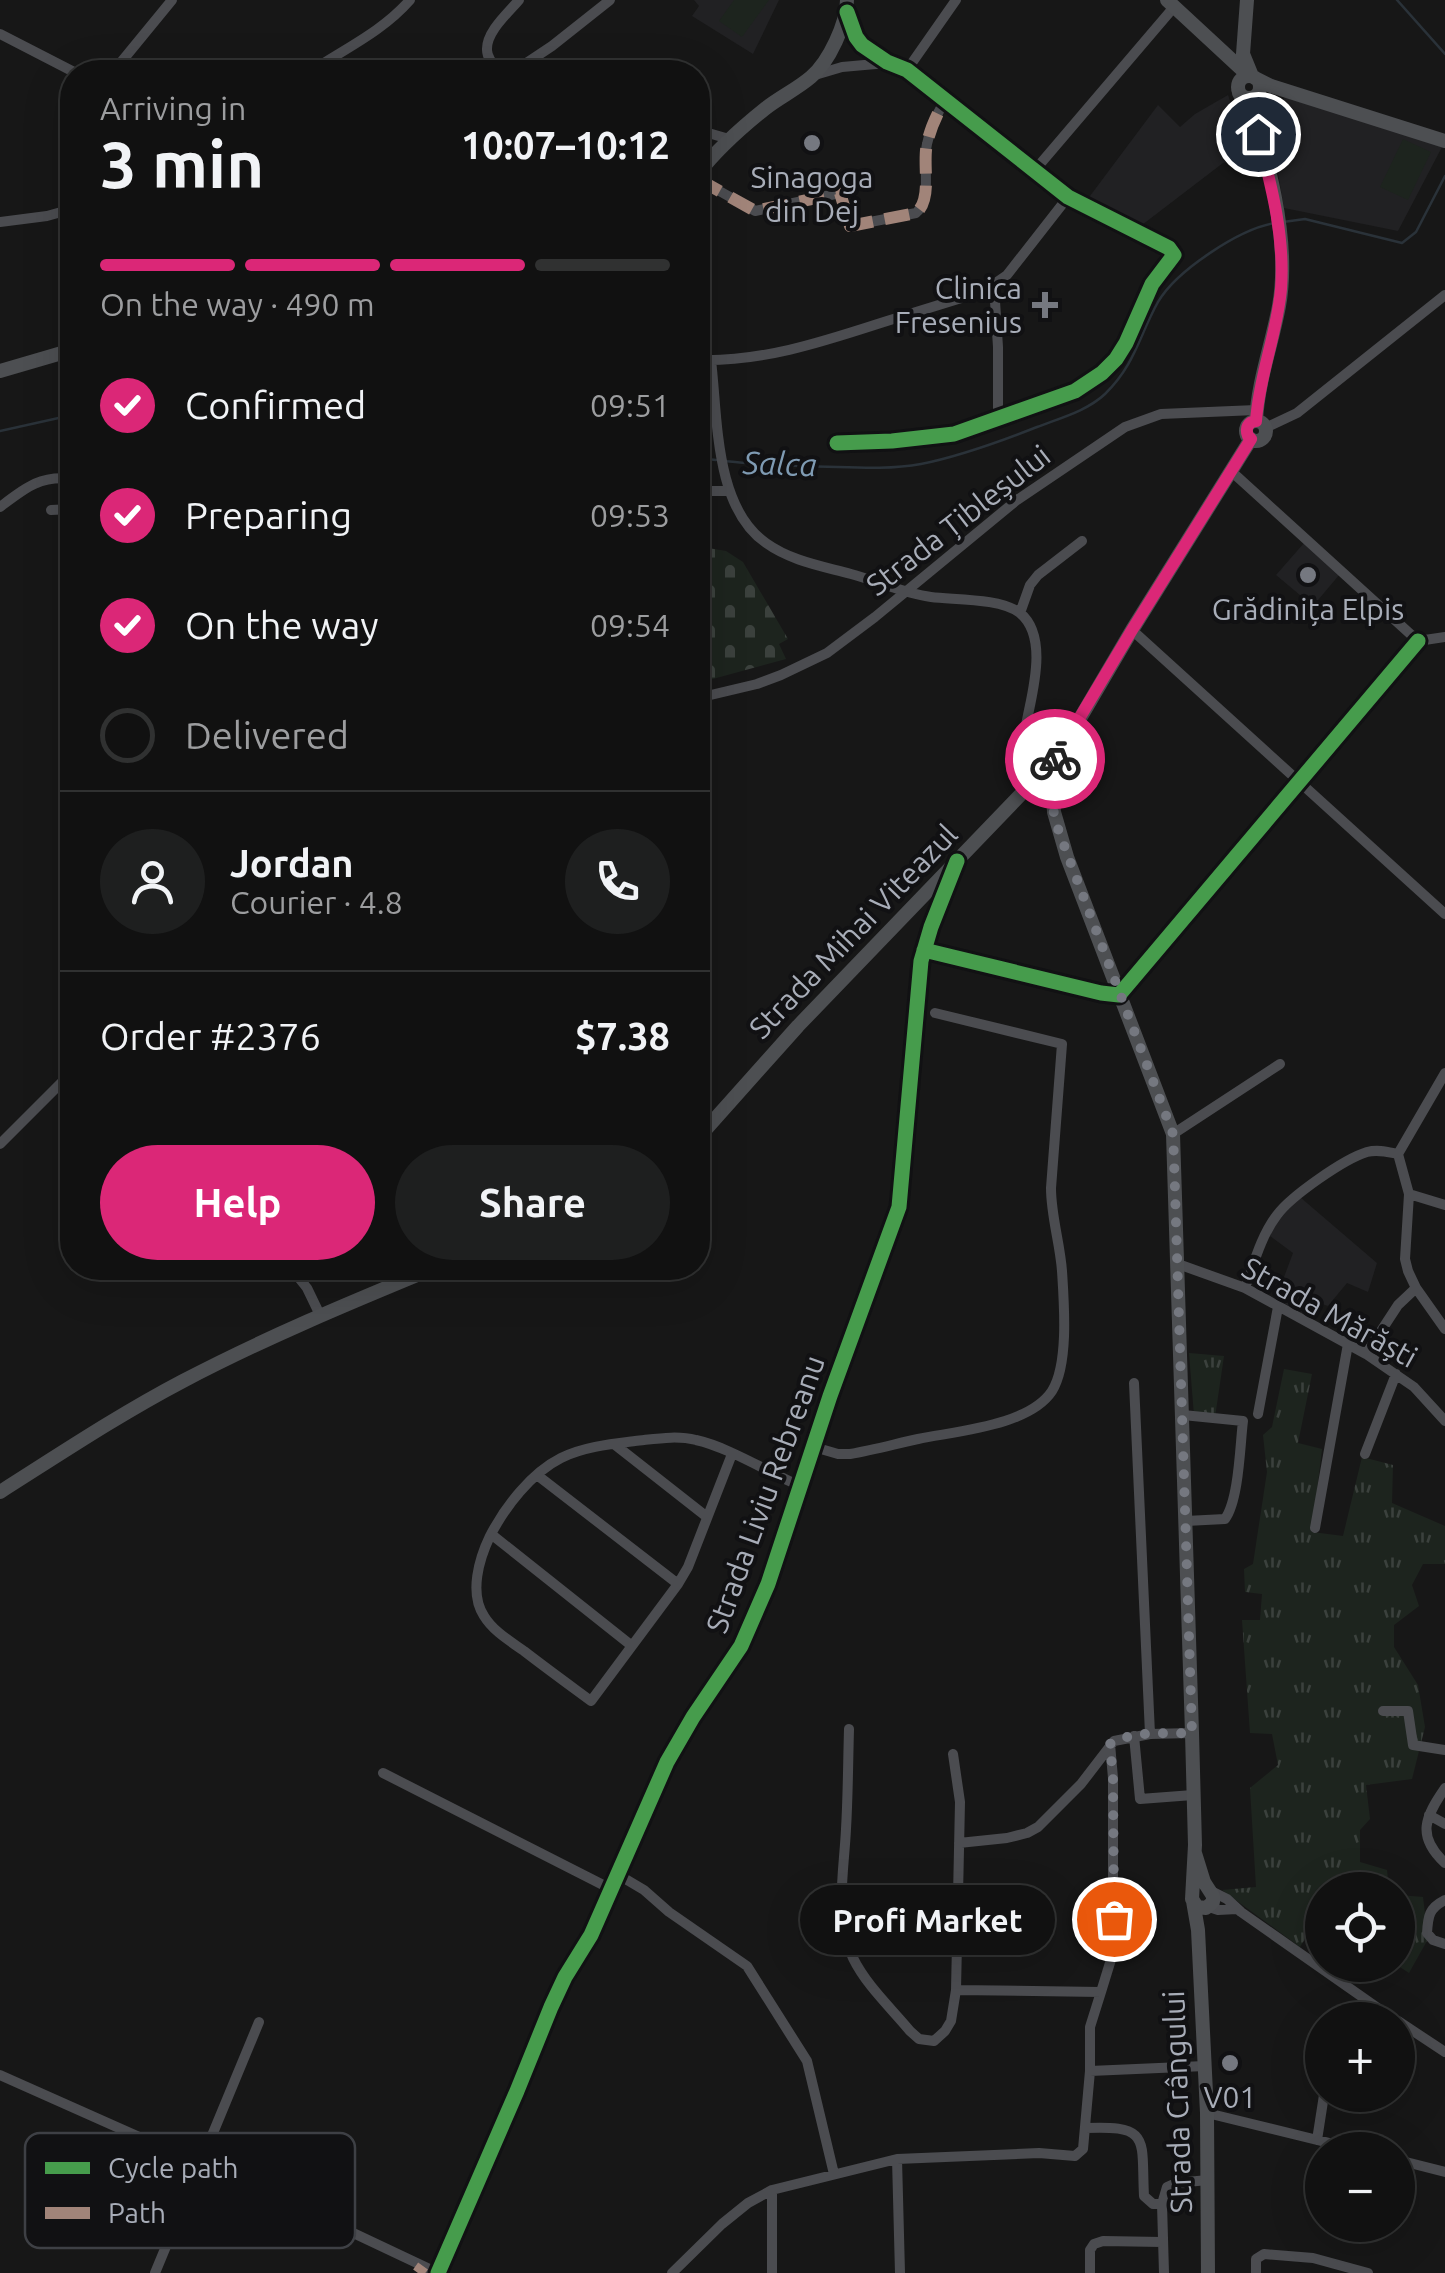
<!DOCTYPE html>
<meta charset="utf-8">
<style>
body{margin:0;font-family:Ubuntu,sans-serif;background:#1e1f1f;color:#f1f3f6;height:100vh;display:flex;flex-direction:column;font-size:38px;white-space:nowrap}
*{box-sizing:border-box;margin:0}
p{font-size:32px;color:#9c9d9f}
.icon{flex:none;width:55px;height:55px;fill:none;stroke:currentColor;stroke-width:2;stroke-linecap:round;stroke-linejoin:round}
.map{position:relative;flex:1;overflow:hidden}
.side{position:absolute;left:60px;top:60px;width:650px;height:1220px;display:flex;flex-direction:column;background:#111;border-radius:40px;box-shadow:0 10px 40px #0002,0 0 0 2px #303131}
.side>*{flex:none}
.fabs{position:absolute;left:1305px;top:1872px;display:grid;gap:20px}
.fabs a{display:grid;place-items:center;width:110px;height:110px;border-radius:50%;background:#111;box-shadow:0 10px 40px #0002,0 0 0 2px #303131;font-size:50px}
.pin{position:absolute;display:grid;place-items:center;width:85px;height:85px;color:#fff;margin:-42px;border:5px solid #fff;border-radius:50%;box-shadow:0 2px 10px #0007}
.courier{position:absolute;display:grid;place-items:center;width:100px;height:100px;margin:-50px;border:8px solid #db2777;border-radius:50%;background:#fff;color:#222;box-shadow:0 2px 12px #0007}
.bubble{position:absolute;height:70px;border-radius:35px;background:#111;box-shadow:0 10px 40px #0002,0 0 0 2px #303131;font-size:32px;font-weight:700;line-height:70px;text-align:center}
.overview em{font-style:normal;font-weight:700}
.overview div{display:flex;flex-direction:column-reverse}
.overview{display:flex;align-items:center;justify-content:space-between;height:170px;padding:0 40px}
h1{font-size:65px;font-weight:700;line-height:75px}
.bar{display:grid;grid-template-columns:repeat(4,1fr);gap:15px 10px;align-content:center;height:120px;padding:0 40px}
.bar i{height:12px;border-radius:8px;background:#303131}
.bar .current{background:#db2777}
.bar p{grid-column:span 4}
.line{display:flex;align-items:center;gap:25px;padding:0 40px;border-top:2px solid #303131}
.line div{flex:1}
.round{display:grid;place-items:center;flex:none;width:105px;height:105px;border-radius:52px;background:#1e1f1f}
ol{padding:0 40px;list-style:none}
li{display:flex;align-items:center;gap:30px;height:110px}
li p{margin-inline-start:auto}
li .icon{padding:10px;border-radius:50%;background:#db2777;color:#fff;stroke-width:4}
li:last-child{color:#9c9d9f}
li i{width:55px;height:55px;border:5px solid #303131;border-radius:50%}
.cta{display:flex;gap:20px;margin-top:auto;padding:20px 40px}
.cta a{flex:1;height:115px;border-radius:60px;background:#db2777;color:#fff;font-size:40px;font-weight:700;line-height:115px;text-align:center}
.cta a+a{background:#1e1f1f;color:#f1f3f6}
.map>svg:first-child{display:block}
.built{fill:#212123}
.grass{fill:url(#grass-tufts)}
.cemetery{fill:url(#cemetery-stones)}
.garden{fill:#1d241e}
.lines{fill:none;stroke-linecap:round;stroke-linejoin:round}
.stream{stroke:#2a3239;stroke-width:2.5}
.minor{stroke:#4b4c50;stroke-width:10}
.major{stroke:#4d4f52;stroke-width:14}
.quiet{stroke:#a18479;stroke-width:12;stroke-dasharray:25 12;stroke-linecap:butt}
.cycleway-casing{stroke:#111113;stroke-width:21}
.cycleway{stroke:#469c4c;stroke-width:15}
.done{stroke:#757880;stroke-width:10;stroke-dasharray:0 18}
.route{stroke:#db2777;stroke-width:12}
.poi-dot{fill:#757880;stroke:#111113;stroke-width:4}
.labels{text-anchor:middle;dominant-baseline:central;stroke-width:8;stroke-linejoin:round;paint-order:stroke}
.poi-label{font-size:30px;fill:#a8adb8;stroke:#111113}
.street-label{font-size:30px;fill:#a8adb8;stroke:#111113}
.water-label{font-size:32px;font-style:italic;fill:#7f9bb3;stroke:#111113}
.key{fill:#111113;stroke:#3e4045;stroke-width:2.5}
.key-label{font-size:28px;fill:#a8adb8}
</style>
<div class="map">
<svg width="1445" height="2273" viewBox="0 0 1445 2273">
<defs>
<pattern id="grass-tufts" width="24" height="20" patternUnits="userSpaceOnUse" patternTransform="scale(2.5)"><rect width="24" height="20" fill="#1d241e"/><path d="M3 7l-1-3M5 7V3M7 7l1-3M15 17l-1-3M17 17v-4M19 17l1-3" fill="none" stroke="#3b413d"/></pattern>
<pattern id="cemetery-stones" width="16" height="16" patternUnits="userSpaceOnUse" patternTransform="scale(2.5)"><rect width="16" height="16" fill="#1d241e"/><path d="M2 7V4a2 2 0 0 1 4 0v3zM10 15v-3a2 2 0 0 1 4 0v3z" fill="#3b413d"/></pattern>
</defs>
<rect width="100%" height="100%" fill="#171717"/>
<path class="built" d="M694 0H779L753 54 692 16 699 6Z
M1228 95 1243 138 1247 158 1223 163 1138 228 1087 200 1158 105 1180 127 1195 114Z
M1287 95 1442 147 1398 231 1284 208 1268 115Z
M1304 543 1340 574 1313 606 1276 575Z
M1300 1197 1377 1263 1368 1292 1347 1283 1328 1306 1322 1304 1313 1319 1273 1297 1281 1285 1293 1253 1270 1236 1281 1214Z"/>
<path class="grass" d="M1189 1353 1224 1356 1215 1417 1194 1415Z
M1284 1369 1312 1374 1298 1443 1322 1449 1312 1532 1343 1536 1362 1457 1393 1465 1392 1503 1445 1526V1564H1423L1412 1585 1419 1606 1394 1625V1647L1418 1685 1425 1727 1412 1779 1366 1785 1370 1819 1360 1830V1862L1387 1870 1389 1890H1322V1915H1320L1300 1947 1222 1890 1256 1887 1250 1788 1278 1765 1272 1734 1250 1733 1242 1620H1260L1262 1594 1245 1592 1244 1569 1253 1564 1267 1472 1263 1435 1272 1427Z
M1398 1895 1423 1897 1428 1939 1409 1973 1397 1965Z"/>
<path class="cemetery" d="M702 547 726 551 743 562 788 639 779 644 786 659 698 683V551Z"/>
<path class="garden" d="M734 0H769L742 37 719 21Z
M1403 139 1431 152 1408 200 1380 187Z"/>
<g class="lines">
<path class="stream" d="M1397 0 1445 54
M1283 222 1305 219 1402 243 1416 232 1445 176
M0 431 72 415
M698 458 716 460
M724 461C762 465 800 466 838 467 865 468 894 469 921 464 961 456 999 442 1037 427 1060 418 1087 411 1105 394 1135 365 1139 336 1158 302 1176 271 1239 229 1275 223"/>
<path class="minor" d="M0 34 74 72
M907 70 956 0
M113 72 172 0
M310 72C344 49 382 32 410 0
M499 72C494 66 487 58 487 50 486 32 508 13 519 0
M513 72 552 46 610 0
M815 75 842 67 887 63
M698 130 729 139
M1035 170 1174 7
M698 179 755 211 840 193 850 226 916 213C933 199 922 165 927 144 930 129 937 114 945 100
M0 222 47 216 72 209
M994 286 998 347V420
M698 360C764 362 825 341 887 321 920 311 952 301 984 291L1007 275 1068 197
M711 360C718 417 714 507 766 543 791 561 822 566 851 574 877 581 906 594 931 597 956 600 1000 598 1020 613 1047 635 1034 686 1028 715 1026 725 1023 735 1028 744 1033 754 1042 758 1051 763
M1265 428 1297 413 1445 295
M837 443 892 441 954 434 1075 391 1102 373 1116 359 1126 343 1152 284 1174 255 1169 248 1068 197 907 70 887 62 862 45 856 37 847 12
M1231 471 1418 641
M698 491H729
M0 507C25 488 40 475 72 479
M51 510 72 509
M1020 613 1030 585 1038 575 1082 541
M1132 630 1445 914
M1418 641 1445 637
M698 698 757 684 781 675 827 653 875 617 1017 500 1125 427 1161 414 1256 410
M924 950 1101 993 1119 995 1418 641
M1173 1134 1280 1064
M0 1144 72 1072
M1398 1154 1409 1194 1405 1259 1408 1271 1416 1288 1445 1329
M1398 1154 1445 1073
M1409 1194 1445 1205
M1178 1264 1245 1288 1366 1354 1414 1387 1445 1421
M291 1268 307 1288 320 1315
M1245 1288C1254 1263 1261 1236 1277 1215 1291 1196 1344 1159 1367 1152 1378 1149 1388 1152 1398 1154
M1366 1354 1398 1305 1416 1288
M1134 1383 1150 1734
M1258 1414 1278 1307
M1183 1415 1243 1421C1240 1445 1239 1500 1225 1519L1186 1521
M614 1444 707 1517
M814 1447 838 1454H850C873 1450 895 1444 918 1439 956 1431 1029 1426 1052 1391 1069 1364 1064 1303 1062 1271 1060 1243 1051 1216 1051 1188L1062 1044 935 1013
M732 1454 688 1567 678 1584 591 1701C568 1684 546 1668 524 1651 510 1641 493 1631 484 1616 469 1593 479 1559 490 1536 505 1507 531 1473 561 1458 583 1447 611 1444 635 1441 655 1439 676 1435 696 1440 728 1447 768 1472 800 1486
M1365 1454 1396 1374
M537 1475 678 1584
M1315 1528 1348 1344
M491 1534 632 1646
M1383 1711H1408L1413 1745 1445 1750
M849 1729C848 1763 848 1796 846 1829 844 1872 834 1918 853 1958 866 1985 892 2009 910 2031L919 2039 934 2041 945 2031 951 2021 956 1990 960 1802 953 1754
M1134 1736 1140 1799 1193 1795
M383 1773 611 1889
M1445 1788C1425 1817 1416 1836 1445 1863
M1429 1815 1445 1824
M959 1843 1007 1838 1027 1833 1038 1827 1081 1784 1114 1741 1150 1734 1192 1733
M617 1874 644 1890 669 1912 747 1966 807 2061 834 2174
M1211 1891 1227 1899 1241 1912 1395 2020
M1445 1900C1429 1908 1428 1916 1427 1933L1433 1940 1445 1944
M1209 1907 1218 1910 1237 1909
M956 1990 1101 1992 1113 1953V1778L1110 1744
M1350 2020 1366 2000
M1398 2021 1445 2052
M1090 2071V2027L1101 1992
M0 2075 330 2222 438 2273
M1207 2113 1358 2150
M1085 2128C1152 2125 1141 2139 1144 2196L1153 2204H1162L1164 2273
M1317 2140 1324 2095
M897 2159 900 2273
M1398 2160 1445 2172
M772 2190V2273
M1162 2204 1167 2187 1176 2183 1208 2180
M155 2273 259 2022
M438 2273 517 2091 551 2007 565 1977 591 1935 667 1762 693 1717 741 1646 768 1584 830 1396 899 1207 921 961 931 927 955 866
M672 2273 722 2224 748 2203 772 2190 897 2159 1039 2153 1075 2156 1083 2149 1090 2071 1205 2066
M1090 2273V2250L1094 2244 1103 2241 1162 2242
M1256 2273V2259L1264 2254 1313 2258 1368 2273"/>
<path class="major" d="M1167 0 1249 76
M1247 0 1243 54 1252 76
M1238 87a11 11 0 1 1 22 0a11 11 0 1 1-22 0Z
M1255 78 1271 86 1445 141
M1239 93C1270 146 1290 245 1279 306 1272 344 1258 381 1256 421
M698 174C717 149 741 128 766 108 780 97 797 89 811 77 829 62 847 23 847 0
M0 371 72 350
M1246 431a10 10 0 1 1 20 0a10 10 0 1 1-20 0Z
M1051 763 1054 812 1067 857 1173 1134 1192 1733 1195 1845 1192 1899 1197 1907 1206 1908 1213 1902V1896L1204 1882 1195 1853
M698 1138 798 1026 1051 763 1065 744 1132 630 1251 439
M0 1492C60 1454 120 1414 183 1381 265 1338 349 1303 434 1268
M1193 1901 1198 1930 1207 2113 1208 2273"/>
<path class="quiet" d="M698 179 755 211 840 193 850 226 916 213C933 199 922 165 927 144 930 129 937 114 945 100
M418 2273 423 2266"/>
<g class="cycleway-casing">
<path id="cycleway" d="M837 443 892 441 954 434 1075 391 1102 373 1116 359 1126 343 1152 284 1174 255 1169 248 1068 197 907 70 887 62 862 45 856 37 847 12
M924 950 1101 993 1119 995 1418 641
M438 2273 517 2091 551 2007 565 1977 591 1935 667 1762 693 1717 741 1646 768 1584 830 1396 899 1207 921 961 931 927 957 861"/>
</g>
<use href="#cycleway" class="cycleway"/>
</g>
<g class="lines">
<path class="done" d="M1055 759C1044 778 1053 811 1059 832L1173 1134 1174 1159 1192 1733C1166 1734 1133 1730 1110 1744L1113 1778 1114 1919"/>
<path class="route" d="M1055 759 1132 630 1251 439 1248 436C1245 428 1248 422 1256 421 1259 376 1277 334 1281 289 1285 236 1271 185 1258 134"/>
</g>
<g class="poi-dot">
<circle cx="812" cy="143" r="10"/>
<path d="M1040 290h10v10h10v10h-10v10h-10v-10h-10v-10h10z"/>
<circle cx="1308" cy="575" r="10"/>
<circle cx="1230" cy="2063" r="10"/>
</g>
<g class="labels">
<g class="poi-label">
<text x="812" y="177">Sinagoga<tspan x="812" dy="34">din Dej</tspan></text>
<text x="1022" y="288" text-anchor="end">Clinica<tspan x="1022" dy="34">Fresenius</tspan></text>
<text x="1308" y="609">Grădinița Elpis</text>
<text x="1230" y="2097">V01</text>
</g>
<g class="street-label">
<text transform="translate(958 520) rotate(-38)">Strada Țibleșului</text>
<text transform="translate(853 931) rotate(-46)">Strada Mihai Viteazul</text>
<text transform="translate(1330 1312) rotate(29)">Strada Mărăști</text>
<text transform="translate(765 1494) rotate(-70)">Strada Liviu Rebreanu</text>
<text transform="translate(1177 2102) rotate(-92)">Strada Crângului</text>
</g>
<g class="water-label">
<text transform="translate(780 463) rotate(2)">Salca</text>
</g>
</g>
<rect x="25" y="2133" width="330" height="115" rx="15" class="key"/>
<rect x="45" y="2162" width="45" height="12" fill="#469c4c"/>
<rect x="45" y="2207" width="45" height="12" fill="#a18479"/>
<g class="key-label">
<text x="108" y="2178">Cycle path</text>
<text x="108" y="2223">Path</text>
</g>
</svg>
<div class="fabs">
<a><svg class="icon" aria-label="locate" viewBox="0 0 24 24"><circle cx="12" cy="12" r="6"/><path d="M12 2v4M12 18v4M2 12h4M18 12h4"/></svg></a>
<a>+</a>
<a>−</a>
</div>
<div class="pin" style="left:1114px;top:1919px;background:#ea580c"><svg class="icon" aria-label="bag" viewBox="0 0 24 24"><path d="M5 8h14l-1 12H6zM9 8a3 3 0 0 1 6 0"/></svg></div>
<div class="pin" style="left:1258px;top:134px;background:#1f2937"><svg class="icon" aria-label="home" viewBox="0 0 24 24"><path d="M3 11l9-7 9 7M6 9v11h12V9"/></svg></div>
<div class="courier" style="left:1055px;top:759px"><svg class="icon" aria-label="bike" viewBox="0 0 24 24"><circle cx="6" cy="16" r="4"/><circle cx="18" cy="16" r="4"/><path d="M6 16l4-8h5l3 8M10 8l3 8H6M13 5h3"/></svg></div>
<div class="bubble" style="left:800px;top:1885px;width:255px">Profi Market</div>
<section class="side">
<div class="overview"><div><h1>3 min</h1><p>Arriving in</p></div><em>10:07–10:12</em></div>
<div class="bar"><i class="current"></i><i class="current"></i><i class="current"></i><i></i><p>On the way · 490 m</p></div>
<ol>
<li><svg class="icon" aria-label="check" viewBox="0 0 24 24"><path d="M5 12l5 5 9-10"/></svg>Confirmed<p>09:51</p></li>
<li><svg class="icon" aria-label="check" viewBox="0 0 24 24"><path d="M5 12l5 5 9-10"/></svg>Preparing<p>09:53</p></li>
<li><svg class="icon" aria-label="check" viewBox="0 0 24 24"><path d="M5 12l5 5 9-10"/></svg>On the way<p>09:54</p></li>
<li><i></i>Delivered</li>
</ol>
<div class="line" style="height:180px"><a class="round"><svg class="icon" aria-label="person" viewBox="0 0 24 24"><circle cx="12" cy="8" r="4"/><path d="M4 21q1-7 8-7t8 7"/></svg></a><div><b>Jordan</b><p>Courier · 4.8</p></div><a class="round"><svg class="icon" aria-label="phone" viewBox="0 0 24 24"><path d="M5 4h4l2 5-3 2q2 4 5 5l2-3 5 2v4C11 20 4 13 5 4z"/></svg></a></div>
<div class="line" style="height:130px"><div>Order #2376</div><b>$7.38</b></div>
<div class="cta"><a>Help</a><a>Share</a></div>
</section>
</div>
